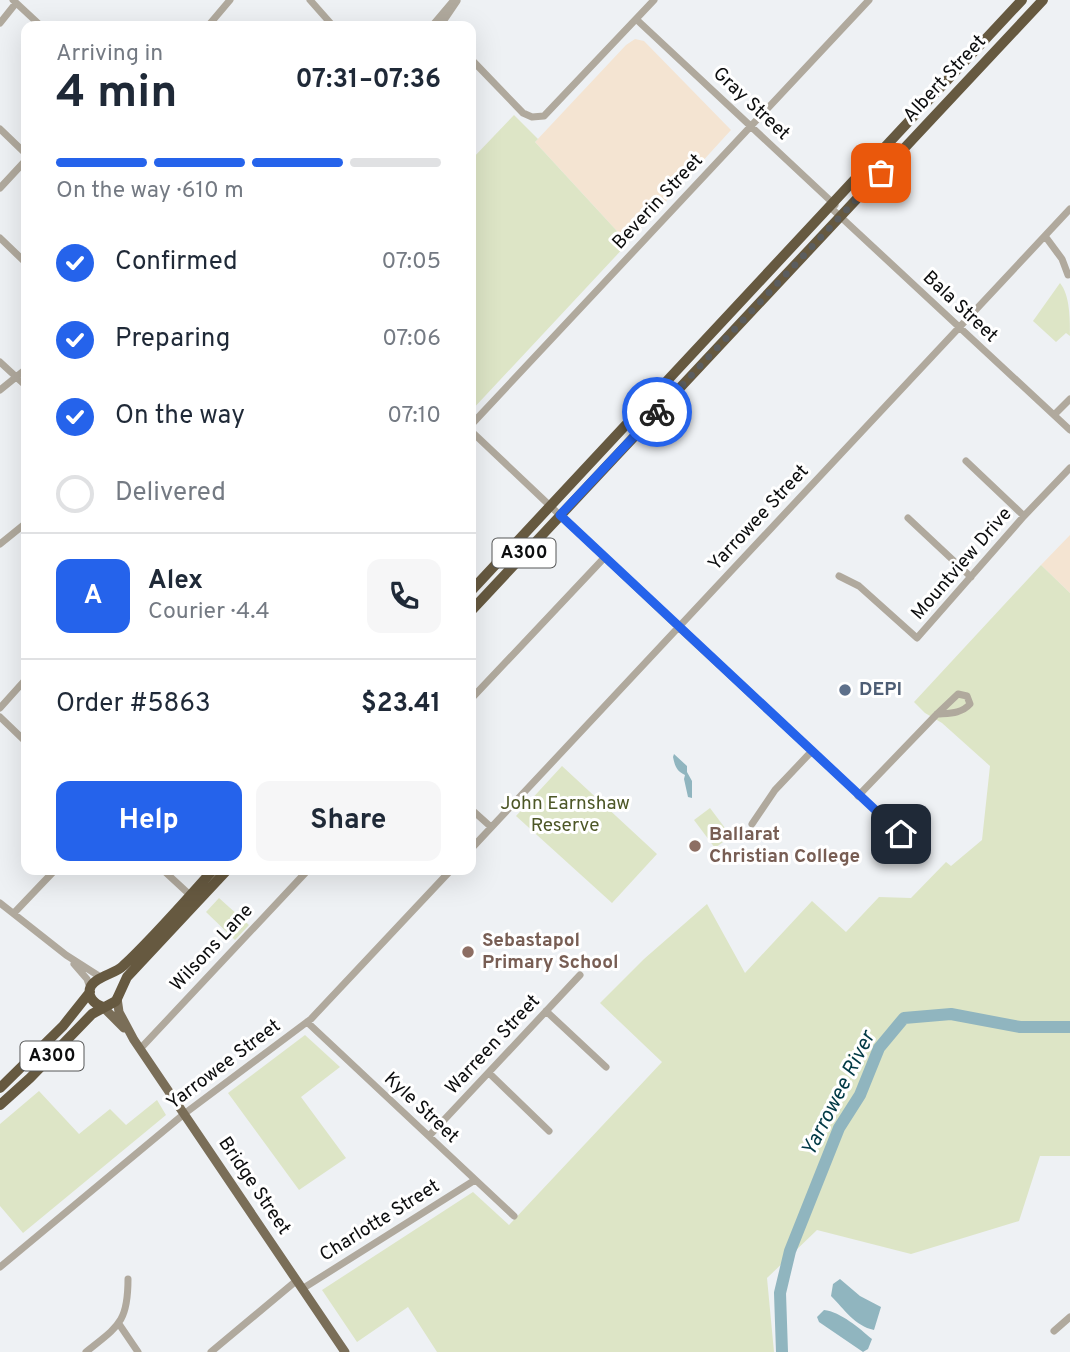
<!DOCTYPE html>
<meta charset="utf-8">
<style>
body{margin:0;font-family:Overpass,sans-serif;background:#f6f6f7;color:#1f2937;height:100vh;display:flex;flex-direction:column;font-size:26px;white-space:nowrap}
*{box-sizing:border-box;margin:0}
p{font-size:23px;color:#747a83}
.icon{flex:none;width:38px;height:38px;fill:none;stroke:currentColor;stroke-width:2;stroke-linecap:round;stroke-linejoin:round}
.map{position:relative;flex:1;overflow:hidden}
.side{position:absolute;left:21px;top:21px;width:455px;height:854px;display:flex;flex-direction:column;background:#fff;border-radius:14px;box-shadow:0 7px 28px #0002}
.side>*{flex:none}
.pin{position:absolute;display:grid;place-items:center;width:60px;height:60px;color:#fff;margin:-30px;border-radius:14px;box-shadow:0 4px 10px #0006}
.courier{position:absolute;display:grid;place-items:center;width:70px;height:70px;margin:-35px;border:5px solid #2563eb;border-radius:50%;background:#fff;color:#222;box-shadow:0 2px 9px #0007}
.headline em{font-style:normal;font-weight:700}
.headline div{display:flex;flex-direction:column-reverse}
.headline{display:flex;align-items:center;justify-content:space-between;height:119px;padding:0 35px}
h1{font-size:46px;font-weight:700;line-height:52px}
.bar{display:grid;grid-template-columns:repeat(4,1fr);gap:10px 7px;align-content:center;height:84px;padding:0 35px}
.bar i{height:9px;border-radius:5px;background:#e0e1e3}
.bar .selected{background:#2563eb}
.bar p{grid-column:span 4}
.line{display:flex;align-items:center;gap:18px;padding:0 35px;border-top:2px solid #e0e1e3}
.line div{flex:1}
.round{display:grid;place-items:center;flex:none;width:74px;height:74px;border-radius:14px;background:#f6f6f7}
ol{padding:0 35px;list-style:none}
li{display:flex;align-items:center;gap:21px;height:77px}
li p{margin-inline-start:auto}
li .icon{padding:7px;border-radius:50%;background:#2563eb;color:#fff;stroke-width:4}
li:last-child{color:#747a83}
li i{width:38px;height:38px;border:4px solid #e0e1e3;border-radius:50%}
.cta{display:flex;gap:14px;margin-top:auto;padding:14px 35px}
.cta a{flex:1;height:80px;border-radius:14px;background:#2563eb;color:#fff;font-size:28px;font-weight:700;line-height:80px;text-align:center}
.cta a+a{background:#f6f6f7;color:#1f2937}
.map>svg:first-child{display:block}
.industrial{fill:#f4e4d2}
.green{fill:#dde5c6}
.water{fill:#90b5bf}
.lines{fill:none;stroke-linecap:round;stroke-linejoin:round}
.river{stroke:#90b5bf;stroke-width:12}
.minor{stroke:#b0a99d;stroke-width:7}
.major{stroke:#7a6e58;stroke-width:9}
.highway{stroke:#665940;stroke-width:10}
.done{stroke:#5b5d5e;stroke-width:7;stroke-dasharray:0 12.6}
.route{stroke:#2563eb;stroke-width:9}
.service-dot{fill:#5c6f8a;stroke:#fff;stroke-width:2.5}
.education-dot{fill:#8d6e63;stroke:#fff;stroke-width:2.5}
.labels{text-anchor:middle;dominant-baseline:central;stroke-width:6;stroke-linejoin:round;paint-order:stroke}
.shield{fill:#fff;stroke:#555656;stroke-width:2}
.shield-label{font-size:18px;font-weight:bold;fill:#0c0d0e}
.street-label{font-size:19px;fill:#0c0d0e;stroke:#fff}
.service-label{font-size:19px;font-weight:bold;fill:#4e5e75;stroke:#fff;text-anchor:start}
.park-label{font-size:19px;fill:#4d5727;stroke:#fff}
.education-label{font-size:19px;font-weight:bold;fill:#785e54;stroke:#fff;text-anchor:start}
.water-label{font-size:21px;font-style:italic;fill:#003945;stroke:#fff}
</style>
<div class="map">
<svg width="1070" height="1352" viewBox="0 0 1070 1352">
<rect width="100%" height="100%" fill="#eef1f4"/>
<path class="industrial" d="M635 39 644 41 731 130 628 243 535 142 626 45Z
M1070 535V593L1041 565Z"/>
<path class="green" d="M514 115 538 139 535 142 628 243 471 411V160Z
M1060 283C1070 295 1070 319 1070 336L1066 333 1056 342 1033 321Z
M1041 565 1070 593V1156H1040L1019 1221 911 1254 817 1230 767 1278 774 1352H437L408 1307 357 1342 322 1290 473 1192 509 1225 662 1062 600 1003 644 959 707 904 745 973 812 901 846 932 879 897 911 898 946 862 951 866 982 840 990 766 942 723 925 713 914 702Z
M562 766 657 854 612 903 516 816Z
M710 808 731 836 715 848 694 820Z
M219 898 249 925 235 940 206 912Z
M305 1035 340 1067 301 1097 346 1158 299 1190 228 1093Z
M39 1091 79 1134 110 1109 126 1125 157 1100 166 1115 23 1233 0 1206V1124Z"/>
<path class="water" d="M674 754 687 766V772L692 781V798L688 797 684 779 685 775C677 771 675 767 673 757Z
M840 1279 860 1296 881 1307 874 1330C855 1326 844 1309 831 1296L833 1284Z
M824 1310C841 1312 859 1328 872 1339L868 1349 863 1352 819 1322 817 1317Z"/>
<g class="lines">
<path class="river" d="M782 1352 780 1293 790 1251 839 1128 860 1095 879 1048 904 1018 951 1014 1020 1027H1070"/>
<path class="minor" d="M13 0 41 26
M310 0 333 26
M636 19 835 205
M0 23 16 3
M208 26 230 0
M432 26 454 0
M440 26 457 1
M471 59 523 113 532 117 544 116 654 0
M0 129 26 154
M0 188 26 160
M830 207 1070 430
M1045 236 1062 259 1068 275
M0 238 26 263
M0 362 26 386
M0 390 26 369
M1054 415 1070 399
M471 425 869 0
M471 431 678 627 901 834
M966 461 1024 516
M908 518 971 577
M0 544 26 523
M839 576 859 586 917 638 1024 516 1070 468
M471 699 605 557
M0 708 26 679
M0 717 26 742
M858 796 937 714 958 694 967 696 970 704C961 714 949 713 937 714
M471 809 491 827
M752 824 775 790 811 752
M471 849 1070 209
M163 870 190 895
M0 903 66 955 102 978
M14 913 55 870
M74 964 87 979 90 988
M546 1011 606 1067
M307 1022 514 1216
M140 1049 308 870
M489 1073 549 1131
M429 1136 580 975
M0 1267 184 1114 311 1019 451 870
M302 1289 475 1180
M119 1324 138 1352
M1054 1331 1070 1317
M86 1352C118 1326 128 1323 128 1279
M211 1352 296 1281"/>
<path class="major" d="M117 998 119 1012 134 1040 345 1352
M103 1007 124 1028"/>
<path class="highway" d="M471 591 1022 0
M471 611 1043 0
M103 1007C94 1004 86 996 91 986 97 976 115 974 123 966 155 936 184 902 213 870
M0 1088 63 1026 90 992
M0 1105 30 1078 92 1014 116 1001 127 977 227 870"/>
</g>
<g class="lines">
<path class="done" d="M657 412 881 173"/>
<path class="route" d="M657 412 560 515 901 834"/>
</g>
<circle class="service-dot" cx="845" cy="690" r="7"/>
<g class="education-dot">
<circle cx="695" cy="846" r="7"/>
<circle cx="468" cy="952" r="7"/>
</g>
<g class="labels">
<g class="shield">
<rect x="492.5" y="538.5" width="63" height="29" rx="5"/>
<rect x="20.5" y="1041.5" width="63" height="29" rx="5"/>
</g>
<g class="shield-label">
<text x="524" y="553">A300</text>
<text x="52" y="1056">A300</text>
</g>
<g class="street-label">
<text transform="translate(945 79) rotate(-47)">Albert Street</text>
<text transform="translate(751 104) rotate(43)">Gray Street</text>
<text transform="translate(658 202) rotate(-47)">Beverin Street</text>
<text transform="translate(960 307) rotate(43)">Bala Street</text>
<text transform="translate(759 518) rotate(-47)">Yarrowee Street</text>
<text transform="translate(962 564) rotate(-49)">Mountview Drive</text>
<text transform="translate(212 948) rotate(-47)">Wilsons Lane</text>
<text transform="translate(493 1045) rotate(-47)">Warreen Street</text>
<text transform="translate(224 1065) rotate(-37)">Yarrowee Street</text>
<text transform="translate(421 1108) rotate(43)">Kyle Street</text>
<text transform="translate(254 1186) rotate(56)">Bridge Street</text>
<text transform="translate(380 1221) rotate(-32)">Charlotte Street</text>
</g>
<g class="service-label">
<text x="859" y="690">DEPI</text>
</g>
<g class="park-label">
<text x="565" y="804">John Earnshaw<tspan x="565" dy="22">Reserve</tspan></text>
</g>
<g class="education-label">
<text x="709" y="835">Ballarat<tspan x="709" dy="22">Christian College</tspan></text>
<text x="482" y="941">Sebastapol<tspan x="482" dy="22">Primary School</tspan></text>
</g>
<g class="water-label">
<text transform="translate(839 1094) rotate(-63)">Yarrowee River</text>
</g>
</g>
</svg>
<div class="pin" style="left:881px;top:173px;background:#ea580c"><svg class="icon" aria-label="bag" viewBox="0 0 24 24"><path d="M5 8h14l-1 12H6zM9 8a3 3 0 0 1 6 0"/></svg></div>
<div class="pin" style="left:901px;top:834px;background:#1f2937"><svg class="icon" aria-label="home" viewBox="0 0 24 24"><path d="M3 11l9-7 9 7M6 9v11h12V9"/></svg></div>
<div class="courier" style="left:657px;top:412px"><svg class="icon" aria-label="bike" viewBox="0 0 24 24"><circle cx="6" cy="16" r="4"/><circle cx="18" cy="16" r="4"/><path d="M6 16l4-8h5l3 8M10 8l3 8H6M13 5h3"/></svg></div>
<section class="side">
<div class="headline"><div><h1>4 min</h1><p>Arriving in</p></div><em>07:31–07:36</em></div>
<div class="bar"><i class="selected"></i><i class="selected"></i><i class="selected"></i><i></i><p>On the way · 610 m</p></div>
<ol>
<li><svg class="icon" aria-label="check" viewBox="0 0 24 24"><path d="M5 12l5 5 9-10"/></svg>Confirmed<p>07:05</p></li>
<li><svg class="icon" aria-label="check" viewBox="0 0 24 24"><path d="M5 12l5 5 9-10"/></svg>Preparing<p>07:06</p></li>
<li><svg class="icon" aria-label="check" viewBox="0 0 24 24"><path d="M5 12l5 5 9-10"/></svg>On the way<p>07:10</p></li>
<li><i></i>Delivered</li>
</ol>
<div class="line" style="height:126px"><b class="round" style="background:#2563eb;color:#fff">A</b><div><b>Alex</b><p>Courier · 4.4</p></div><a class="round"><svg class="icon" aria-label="phone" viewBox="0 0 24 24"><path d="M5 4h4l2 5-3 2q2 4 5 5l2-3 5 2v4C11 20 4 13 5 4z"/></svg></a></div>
<div class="line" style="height:91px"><div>Order #5863</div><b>$23.41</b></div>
<div class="cta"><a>Help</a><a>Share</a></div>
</section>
</div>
